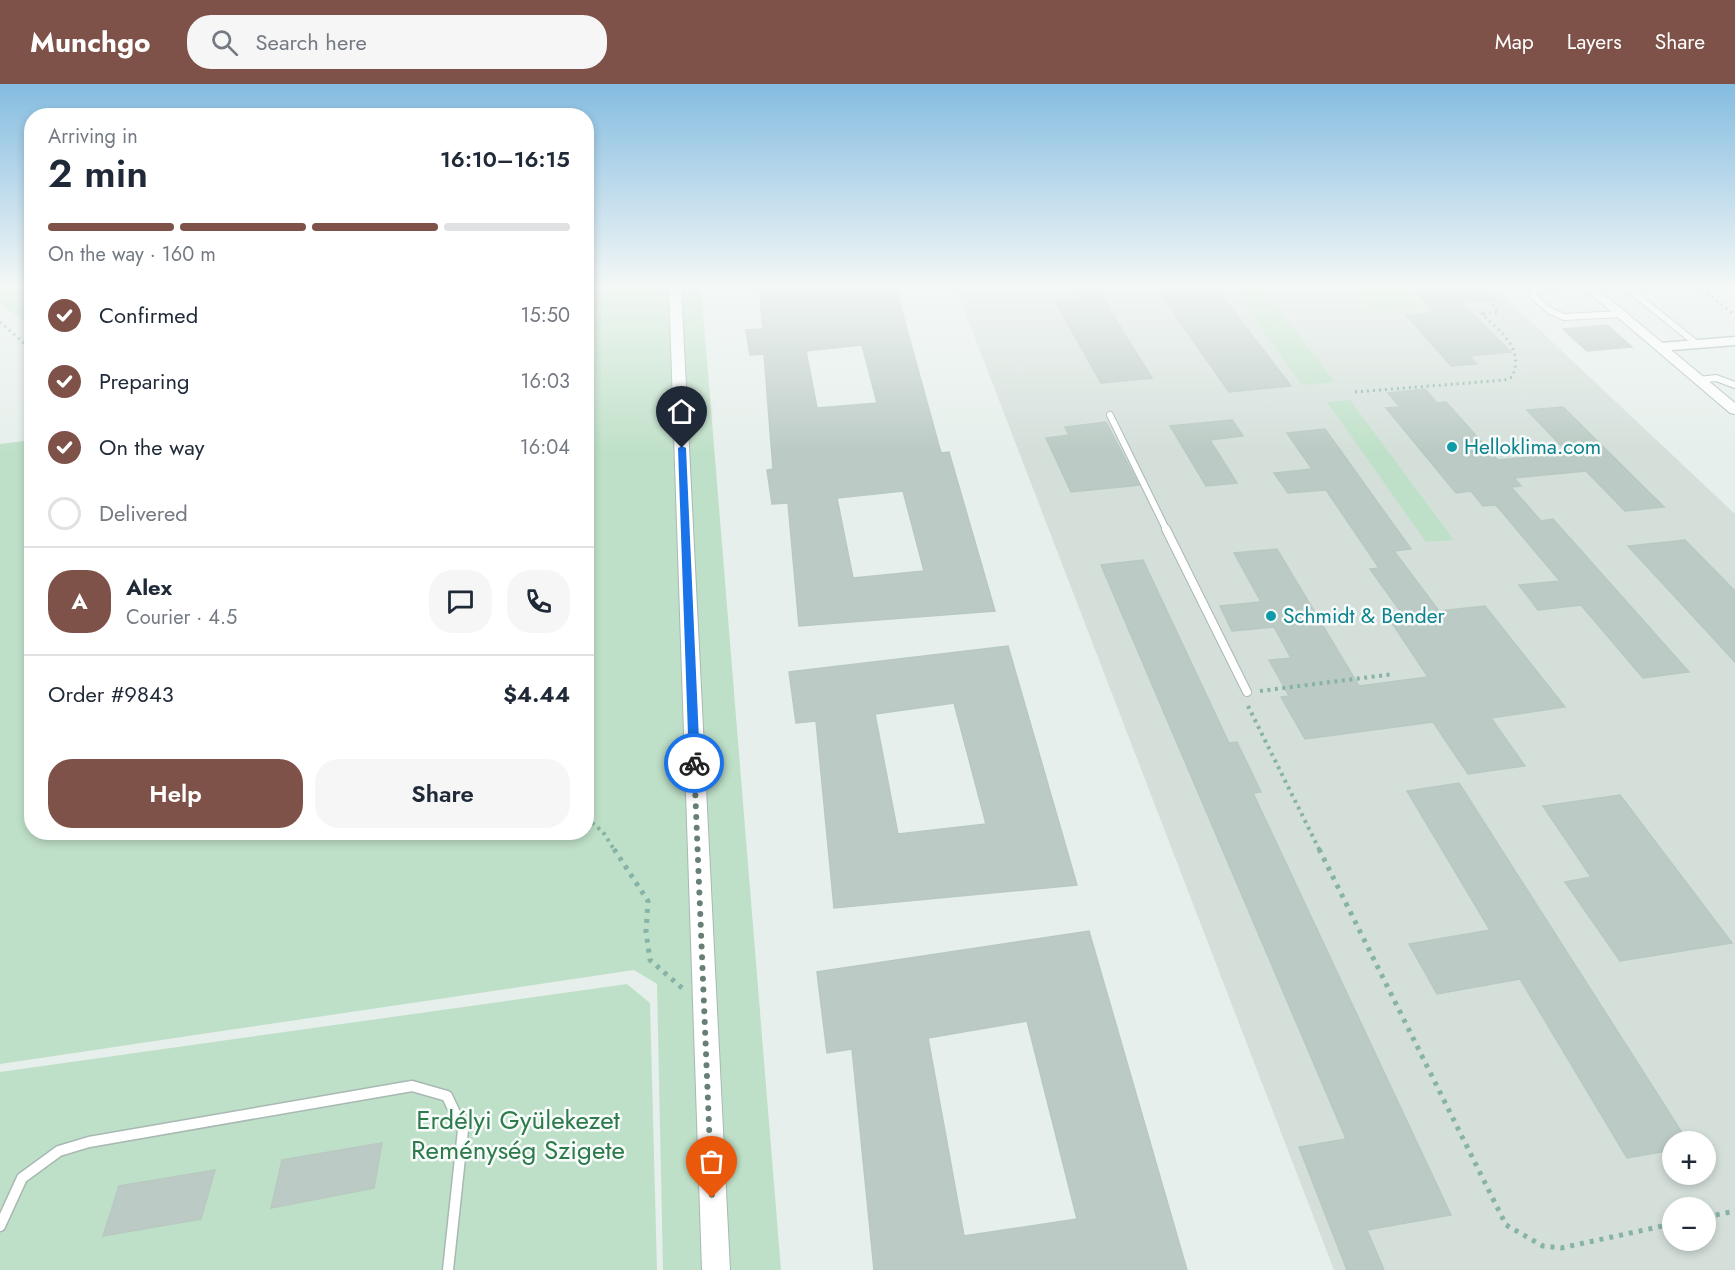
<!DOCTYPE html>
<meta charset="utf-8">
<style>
body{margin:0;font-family:Jost,sans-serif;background:#f6f6f7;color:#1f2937;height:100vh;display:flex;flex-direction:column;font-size:22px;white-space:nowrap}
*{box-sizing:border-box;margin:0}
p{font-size:20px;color:#747a83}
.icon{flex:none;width:33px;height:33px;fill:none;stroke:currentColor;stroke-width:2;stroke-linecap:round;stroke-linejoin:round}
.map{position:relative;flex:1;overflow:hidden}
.details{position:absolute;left:24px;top:24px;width:570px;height:732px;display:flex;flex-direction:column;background:#fff;border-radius:24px;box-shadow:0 3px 9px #0003}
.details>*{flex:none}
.tools{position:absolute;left:1662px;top:1047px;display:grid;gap:12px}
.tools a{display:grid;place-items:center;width:54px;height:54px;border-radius:50%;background:#fff;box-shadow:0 3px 9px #0003;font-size:30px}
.pin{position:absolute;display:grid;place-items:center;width:51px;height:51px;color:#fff;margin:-62px -26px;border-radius:50% 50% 50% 0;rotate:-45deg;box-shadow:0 0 6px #0007}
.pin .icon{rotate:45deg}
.courier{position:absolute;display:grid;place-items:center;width:60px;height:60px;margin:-30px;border:4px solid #1a73e8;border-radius:50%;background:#fff;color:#222;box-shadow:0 2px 8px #0007}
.summary em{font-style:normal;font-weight:600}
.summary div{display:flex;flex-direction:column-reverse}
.summary{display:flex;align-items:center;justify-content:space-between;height:102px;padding:0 24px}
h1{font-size:39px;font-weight:600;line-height:45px}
.bar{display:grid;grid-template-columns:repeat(4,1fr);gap:9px 6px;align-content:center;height:72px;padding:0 24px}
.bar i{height:8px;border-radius:4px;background:#e0e1e3}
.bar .on{background:#7f5249}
.bar p{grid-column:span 4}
.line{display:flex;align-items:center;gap:15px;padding:0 24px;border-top:2px solid #e0e1e3}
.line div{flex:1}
.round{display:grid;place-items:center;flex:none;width:63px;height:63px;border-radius:24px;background:#f6f6f7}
ol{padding:0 24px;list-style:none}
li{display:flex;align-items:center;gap:18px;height:66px}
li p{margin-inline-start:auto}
li .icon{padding:6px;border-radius:50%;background:#7f5249;color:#fff;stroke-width:4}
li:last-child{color:#747a83}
li i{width:33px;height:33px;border:3px solid #e0e1e3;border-radius:50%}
.cta{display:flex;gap:12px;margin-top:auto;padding:12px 24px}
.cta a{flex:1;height:69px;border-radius:24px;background:#7f5249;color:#fff;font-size:24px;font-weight:600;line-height:69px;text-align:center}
.cta a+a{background:#f6f6f7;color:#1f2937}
header{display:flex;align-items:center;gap:36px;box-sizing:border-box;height:84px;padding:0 30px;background:#7f5249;color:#fff}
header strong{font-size:28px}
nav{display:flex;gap:33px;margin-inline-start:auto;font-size:21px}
.search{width:420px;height:54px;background:#f6f6f7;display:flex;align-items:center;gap:15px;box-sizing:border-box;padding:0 21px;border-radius:24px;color:#747a83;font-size:22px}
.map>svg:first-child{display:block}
.built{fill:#d4dfda;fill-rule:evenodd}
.green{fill:#bfe0c8}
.building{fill:#bbcac4;stroke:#b8c9c2;stroke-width:1.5;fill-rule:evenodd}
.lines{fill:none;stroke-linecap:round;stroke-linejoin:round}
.service-far2-casing{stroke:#a8b8b2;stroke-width:8}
.service-far1-casing{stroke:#a8b8b2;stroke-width:10}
.service-casing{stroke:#a8b8b2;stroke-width:13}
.minor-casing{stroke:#a8b8b2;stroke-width:3}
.tertiary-casing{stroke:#a8b8b2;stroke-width:2}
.path-far2{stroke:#86b3a5;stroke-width:3;stroke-dasharray:2 4;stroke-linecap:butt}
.path-far1{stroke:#86b3a5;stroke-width:4;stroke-dasharray:3 4.5;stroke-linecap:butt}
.path{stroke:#86b3a5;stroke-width:5;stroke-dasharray:4 6;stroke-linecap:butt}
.service-far2{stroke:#fff;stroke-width:6}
.service-far1{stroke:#fff;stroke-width:8}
.service{stroke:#fff;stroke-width:10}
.minor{fill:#fff;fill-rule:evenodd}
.tertiary{fill:#fff;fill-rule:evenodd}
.route{fill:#1a73e8}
.done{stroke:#687f78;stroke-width:6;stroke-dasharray:0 10.8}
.culture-dot{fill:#0f9aa8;stroke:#f7fbf9;stroke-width:2}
.labels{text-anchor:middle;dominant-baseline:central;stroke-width:5;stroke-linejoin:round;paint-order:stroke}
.culture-label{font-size:21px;fill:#0d838f;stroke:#f7fbf9;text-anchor:start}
.near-park-label{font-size:26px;fill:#2d7a4b;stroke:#f7fbf9}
</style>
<header>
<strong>Munchgo</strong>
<div class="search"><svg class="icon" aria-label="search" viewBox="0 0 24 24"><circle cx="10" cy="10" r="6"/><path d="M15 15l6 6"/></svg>Search here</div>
<nav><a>Map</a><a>Layers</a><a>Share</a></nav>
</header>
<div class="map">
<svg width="1735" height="1186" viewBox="0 0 1735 1186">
<rect width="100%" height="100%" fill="#e6efeb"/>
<path class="built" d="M955 202H1493L1735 430V1186H1334ZM1672 1058H1706V1090H1672ZM1672 1124H1706V1156H1672Z"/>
<path class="green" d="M0 202H31V242L0 220Z
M587 202H701L781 1186H663L657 900 634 886 0 980V360L31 356 32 748H586Z
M1230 202H1261L1335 298 1302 301Z
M1350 202H1401L1422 222 1374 227Z
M1350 316 1454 456 1426 458 1327 318Z
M627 900 650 919 657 1186H0V988Z"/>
<path class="building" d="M759 202H895L941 369 949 368 995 527 799 542 788 419 772 420 767 386 773 385 764 270 750 271 746 246 763 245ZM862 261 877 319 817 324 806 267ZM903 407 924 487 853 494 837 414Z
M1072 202H1095L1152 294 1101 299 1055 217 1080 215Z
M1155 202H1214L1291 302 1229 308Z
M1409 202H1481L1496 216 1461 219 1511 268 1469 272 1477 280 1451 282 1406 231 1435 229Z
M1607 241 1632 263 1587 267 1563 245Z
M1425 305 1437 319 1446 318 1498 376 1568 369 1527 326 1563 323 1664 423 1625 427 1586 387 1514 394 1521 402 1511 403 1541 437 1553 435 1689 588 1643 594 1581 521 1538 526 1519 501 1560 497 1496 421 1483 422 1471 407 1456 409 1386 324 1400 323 1388 309Z
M1232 336 1243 352 1210 356 1237 399 1206 402 1170 342Z
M1106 338 1139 401 1071 408 1046 354 1069 351 1065 343Z
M1325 345 1411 465 1394 467 1439 527 1485 522 1565 623 1491 634 1525 682 1468 690 1433 638 1305 655 1281 613 1289 612 1269 576 1291 574 1274 543 1232 547 1220 522 1261 518 1234 469 1277 465 1359 602 1428 593 1388 533 1403 531 1370 485 1379 484 1326 406 1288 409 1274 389 1312 385 1287 349Z
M1685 456 1735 507V578L1628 462Z
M1143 476 1229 659 1237 658 1261 708 1253 709 1451 1131 1367 1146 1384 1186H1347L1299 1063 1346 1055 1101 481Z
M1008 562 1077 801 834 824 816 637 796 639 789 588ZM954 619 986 740 898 750 875 630Z
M1459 699 1688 1058H1672V1066L1627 1074 1520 895 1437 910 1409 860 1490 846 1407 707Z
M1620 711 1732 859 1620 877 1565 798 1591 793 1543 722Z
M1089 847 1187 1186H874L852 965 827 969 817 888ZM1027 937 1077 1135 964 1152 928 954Z
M382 1059 374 1104 271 1124 282 1076Z
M215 1086 201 1135 103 1152 119 1102Z"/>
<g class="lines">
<g class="service-far2-casing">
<path id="service-far2" d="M1552 202 1533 205V212L1550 227 1564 233 1621 230
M1625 202 1697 260
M1699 296 1716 294 1735 301
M1110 331 1167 447"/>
</g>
<g class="service-far1-casing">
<path id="service-far1" d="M1166 445 1247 608"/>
</g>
<g class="service-casing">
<path id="service" d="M0 1142 22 1094 59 1067 89 1058 412 1002 447 1012 463 1046 448 1186"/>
</g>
<g class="minor-casing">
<path id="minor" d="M1735 253V261L1660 267 1654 263 1660 259Z"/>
</g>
<g class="tertiary-casing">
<path id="tertiary" d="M669 202H681L730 1186H702Z
M1581 202H1594L1735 319V330L1730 329Z"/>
</g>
<path class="path-far2" d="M1697 202 1735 231
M1483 230 1499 228 1491 219
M0 238 32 266
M1355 308 1505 296 1512 293C1525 265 1500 247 1481 229"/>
<path class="path-far1" d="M1260 607 1394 590
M1248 622 1320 767
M586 734 603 748 615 767"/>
<path class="path" d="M614 765 648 817 646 848 650 876 682 904
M1319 765 1506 1141 1543 1162 1561 1164 1672 1140
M1706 1133 1735 1127"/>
<use href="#service-far2" class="service-far2"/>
<use href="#service-far1" class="service-far1"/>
<use href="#service" class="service"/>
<use href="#minor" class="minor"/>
<use href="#tertiary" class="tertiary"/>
</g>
<linearGradient id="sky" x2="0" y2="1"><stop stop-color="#84bce0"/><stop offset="0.55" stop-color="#f4f8f6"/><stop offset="1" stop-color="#f4f8f6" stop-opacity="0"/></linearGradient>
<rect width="1735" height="368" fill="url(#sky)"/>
<path class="route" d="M682 362 686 364 700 679 694 683 689 679 678 364Z"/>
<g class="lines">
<path class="done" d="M694 679 712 1114"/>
</g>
<g class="culture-dot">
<circle cx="1452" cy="363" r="6"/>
<circle cx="1271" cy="532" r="6"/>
</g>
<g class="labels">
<g class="culture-label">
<text x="1464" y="363">Helloklima.com</text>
<text x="1283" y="532">Schmidt &amp; Bender</text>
</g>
<g class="near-park-label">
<text x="518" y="1036">Erdélyi Gyülekezet<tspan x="518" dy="30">Reménység Szigete</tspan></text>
</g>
</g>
</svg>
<div class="tools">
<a>+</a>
<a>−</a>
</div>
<div class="pin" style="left:712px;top:1114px;background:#ea580c"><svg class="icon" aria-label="bag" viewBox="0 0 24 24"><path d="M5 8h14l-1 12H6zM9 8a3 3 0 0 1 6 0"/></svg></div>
<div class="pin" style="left:682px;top:364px;background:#1f2937"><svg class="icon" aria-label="home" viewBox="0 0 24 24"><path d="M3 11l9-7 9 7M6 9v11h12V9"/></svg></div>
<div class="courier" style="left:694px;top:679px"><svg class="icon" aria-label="bike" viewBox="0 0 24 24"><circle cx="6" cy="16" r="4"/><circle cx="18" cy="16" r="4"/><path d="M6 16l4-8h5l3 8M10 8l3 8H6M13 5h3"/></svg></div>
<section class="details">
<div class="summary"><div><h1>2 min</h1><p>Arriving in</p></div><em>16:10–16:15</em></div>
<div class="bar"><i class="on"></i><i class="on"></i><i class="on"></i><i></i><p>On the way · 160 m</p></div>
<ol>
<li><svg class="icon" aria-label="check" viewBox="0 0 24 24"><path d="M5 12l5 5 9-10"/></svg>Confirmed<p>15:50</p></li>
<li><svg class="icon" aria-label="check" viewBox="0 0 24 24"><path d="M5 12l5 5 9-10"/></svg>Preparing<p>16:03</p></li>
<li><svg class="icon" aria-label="check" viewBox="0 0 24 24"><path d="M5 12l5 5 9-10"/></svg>On the way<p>16:04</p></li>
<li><i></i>Delivered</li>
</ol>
<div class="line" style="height:108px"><b class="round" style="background:#7f5249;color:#fff">A</b><div><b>Alex</b><p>Courier · 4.5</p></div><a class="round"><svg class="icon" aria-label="chat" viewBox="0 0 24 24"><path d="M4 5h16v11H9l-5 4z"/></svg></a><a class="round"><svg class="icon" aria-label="phone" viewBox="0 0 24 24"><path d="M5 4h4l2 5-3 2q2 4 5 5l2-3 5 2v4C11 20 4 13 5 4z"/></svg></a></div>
<div class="line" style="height:78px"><div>Order #9843</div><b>$4.44</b></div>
<div class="cta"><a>Help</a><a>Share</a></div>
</section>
</div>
